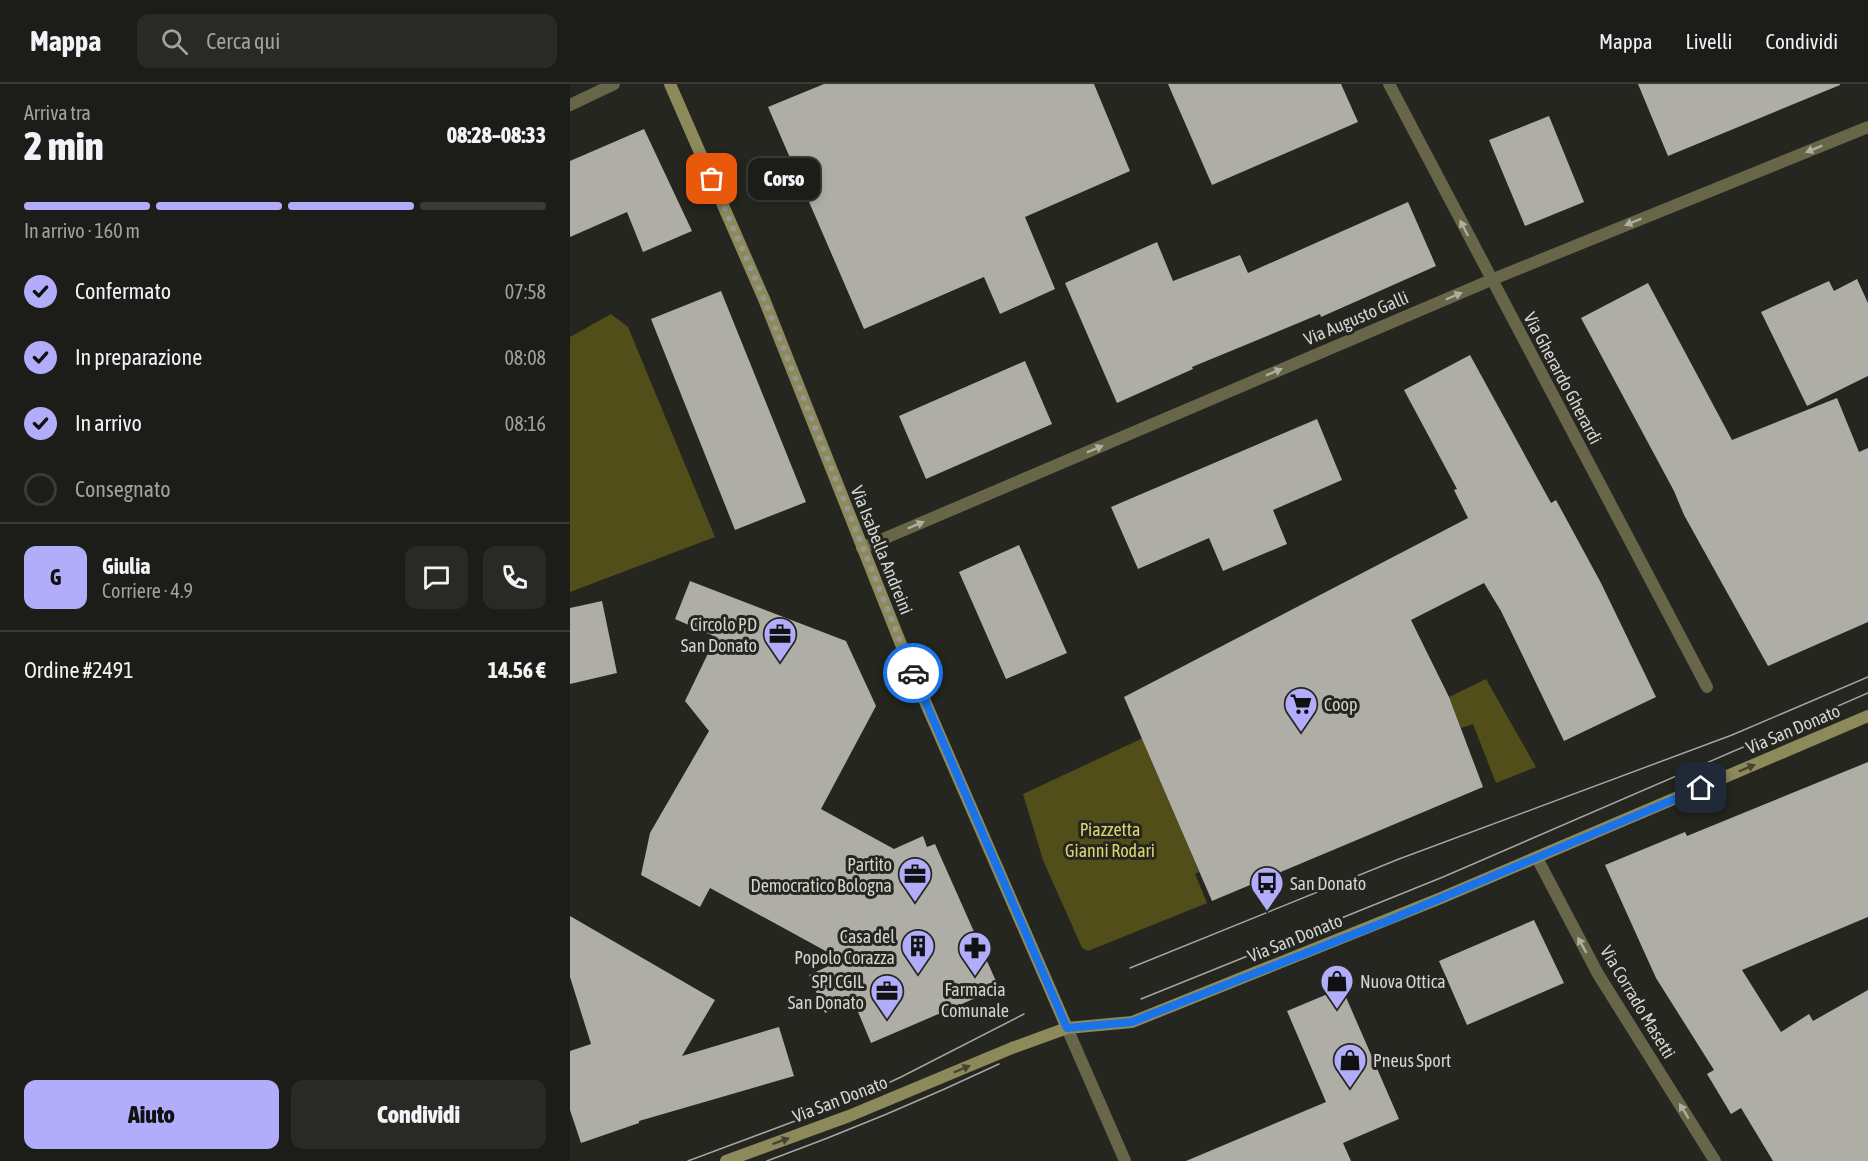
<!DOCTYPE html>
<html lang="it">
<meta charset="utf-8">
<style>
body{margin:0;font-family:"Asap Condensed",sans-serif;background:#292925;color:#f1f3f6;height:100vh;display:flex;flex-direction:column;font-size:22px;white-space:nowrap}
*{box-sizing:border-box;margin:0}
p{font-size:20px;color:#a0a1a2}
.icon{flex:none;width:33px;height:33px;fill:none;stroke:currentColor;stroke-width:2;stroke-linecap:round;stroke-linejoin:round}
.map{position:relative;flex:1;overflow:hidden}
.drawer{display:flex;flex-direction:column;background:#1c1c18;width:570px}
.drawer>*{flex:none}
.pin{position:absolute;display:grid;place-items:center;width:51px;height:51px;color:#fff;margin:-26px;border-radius:12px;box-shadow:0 3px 9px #0006}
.courier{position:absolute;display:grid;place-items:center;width:60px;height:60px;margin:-30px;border:4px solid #1a73e8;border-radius:50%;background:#fff;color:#222;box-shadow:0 2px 8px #0007}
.bubble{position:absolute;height:42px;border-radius:12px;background:#1c1c18;box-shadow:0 3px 9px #0003,0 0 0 2px #3a3a37;font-size:20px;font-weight:800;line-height:42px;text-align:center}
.head em{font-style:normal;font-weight:800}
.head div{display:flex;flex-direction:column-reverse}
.head{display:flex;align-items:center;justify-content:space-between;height:102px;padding:0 24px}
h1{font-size:39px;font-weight:800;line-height:45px}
.bar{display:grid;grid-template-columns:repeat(4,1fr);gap:9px 6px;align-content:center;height:72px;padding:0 24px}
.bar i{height:8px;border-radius:4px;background:#3a3a37}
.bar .active{background:#b1adfa}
.bar p{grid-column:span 4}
.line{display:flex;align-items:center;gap:15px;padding:0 24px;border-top:2px solid #3a3a37}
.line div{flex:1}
.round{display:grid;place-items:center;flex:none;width:63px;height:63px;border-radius:12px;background:#292925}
ol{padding:0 24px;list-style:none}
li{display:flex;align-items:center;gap:18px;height:66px}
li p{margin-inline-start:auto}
li .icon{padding:6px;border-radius:50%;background:#b1adfa;color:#111;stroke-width:4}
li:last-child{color:#a0a1a2}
li i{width:33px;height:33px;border:3px solid #3a3a37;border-radius:50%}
.cta{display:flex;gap:12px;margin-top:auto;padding:12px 24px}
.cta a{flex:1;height:69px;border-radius:12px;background:#b1adfa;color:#111;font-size:24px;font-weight:800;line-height:69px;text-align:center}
.cta a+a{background:#292925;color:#f1f3f6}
header{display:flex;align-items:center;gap:36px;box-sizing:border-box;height:84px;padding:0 30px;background:#1c1c18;border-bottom:2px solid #3a3a37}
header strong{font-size:28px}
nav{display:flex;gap:33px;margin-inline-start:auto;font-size:21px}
.search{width:420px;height:54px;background:#292925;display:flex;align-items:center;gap:15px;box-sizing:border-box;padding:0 21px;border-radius:12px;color:#a0a1a2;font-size:22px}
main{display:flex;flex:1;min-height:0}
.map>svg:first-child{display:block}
.green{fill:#514e19}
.building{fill:#aeaea7}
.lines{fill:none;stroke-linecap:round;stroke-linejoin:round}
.minor{stroke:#676649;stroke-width:12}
.tertiary{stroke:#676649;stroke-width:12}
.secondary{stroke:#8c8a5b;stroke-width:12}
.tram{stroke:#a5a5a1;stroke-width:1.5}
.oneway{fill:#aeaea1}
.oneway2{fill:#454432}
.done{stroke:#979792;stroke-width:6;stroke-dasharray:0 10.8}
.route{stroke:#1a73e8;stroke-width:8}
.labels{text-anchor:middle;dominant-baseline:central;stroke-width:6;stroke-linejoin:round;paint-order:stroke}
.street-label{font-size:18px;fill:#d4d4d0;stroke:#262620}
.poi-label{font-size:18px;fill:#d4d4d0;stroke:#262620;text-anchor:end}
.park-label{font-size:18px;fill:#dbd66d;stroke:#262620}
</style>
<header>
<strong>Mappa</strong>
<div class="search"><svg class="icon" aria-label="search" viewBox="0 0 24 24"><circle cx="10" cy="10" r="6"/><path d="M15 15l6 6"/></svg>Cerca qui</div>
<nav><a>Mappa</a><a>Livelli</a><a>Condividi</a></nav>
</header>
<main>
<section class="drawer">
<div class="head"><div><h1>2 min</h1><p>Arriva tra</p></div><em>08:28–08:33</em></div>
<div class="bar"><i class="active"></i><i class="active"></i><i class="active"></i><i></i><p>In arrivo · 160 m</p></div>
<ol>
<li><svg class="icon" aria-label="check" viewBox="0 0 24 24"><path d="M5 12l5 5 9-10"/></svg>Confermato<p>07:58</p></li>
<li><svg class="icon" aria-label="check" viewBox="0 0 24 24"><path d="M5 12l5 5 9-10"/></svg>In preparazione<p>08:08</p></li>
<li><svg class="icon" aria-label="check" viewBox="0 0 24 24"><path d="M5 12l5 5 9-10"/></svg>In arrivo<p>08:16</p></li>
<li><i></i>Consegnato</li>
</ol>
<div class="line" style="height:108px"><b class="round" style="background:#b1adfa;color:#111">G</b><div><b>Giulia</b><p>Corriere · 4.9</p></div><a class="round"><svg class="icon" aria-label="chat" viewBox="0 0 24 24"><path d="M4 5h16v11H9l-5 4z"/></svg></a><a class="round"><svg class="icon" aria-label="phone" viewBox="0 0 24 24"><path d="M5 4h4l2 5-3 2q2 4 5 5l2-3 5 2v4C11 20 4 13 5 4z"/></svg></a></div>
<div class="line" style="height:78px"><div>Ordine #2491</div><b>14.56 €</b></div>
<div class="cta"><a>Aiuto</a><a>Condividi</a></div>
</section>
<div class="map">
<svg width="1298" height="1077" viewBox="0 0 1298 1077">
<rect width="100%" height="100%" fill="#262620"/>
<path class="green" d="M41 230 58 243 145 453 0 508V253Z
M916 595 966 683 926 699 903 640 891 644 879 613Z
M573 654 629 788 625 790 637 819 518 867 512 864 473 776 453 710Z"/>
<path class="building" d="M254 0H524L560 87 455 133 485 205 430 230 414 193 294 245 198 23Z
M598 0H771L788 38 642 101Z
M1068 0H1270V1L1098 72Z
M979 32 1014 118 955 142 919 56Z
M74 45 122 147 73 168 57 128 0 153V77Z
M838 118 866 182 751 233 750 230 622 283 623 285 547 319 495 199 587 158 603 197 670 171 678 189Z
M1287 195 1298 219V292L1237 322 1191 228 1259 197 1264 207Z
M1078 199 1162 356 1267 314 1289 368 1298 364V538L1198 582 1114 431 1104 407 1011 234Z
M151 207 236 418 165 446 81 235Z
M900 271 981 419 986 416 1031 499 1086 613 994 657 931 527 914 499 841 536 879 613 913 703 642 817 554 613 898 434 884 406 887 405 834 306Z
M455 277 482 340 356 395 329 332Z
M747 335 772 396 703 426 717 460 653 487 639 454 568 485 541 423Z
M449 461 497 569 436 595 389 488Z
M120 497 276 557 306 622 251 725 324 765 353 752 357 763 365 760 429 904 301 959 283 916 255 929 239 891 272 876 140 804 130 823 71 791 80 749 139 647 115 617 146 553 105 535Z
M32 517 47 589 0 600V524Z
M1298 678V833L1172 886 1211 948 1239 930 1243 937 1298 906V1077H1203L1171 1024 1161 1030 1137 990 1144 986 1086 894 1035 781 1115 748 1117 752Z
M0 832 145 916 112 972 209 943 224 992 69 1037V1039L11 1059 0 1026V967L21 960 0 893Z
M964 836 994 899 897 941 869 877Z
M772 904 829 1035 773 1059 781 1077H616L756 1018 717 927Z"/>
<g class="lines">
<path class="minor" d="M819 0 1137 603
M0 21 44 0
M292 464 921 196 1298 43
M967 774 1028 890 1145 1077"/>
<path class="tertiary" d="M497 944 555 1077"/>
<path class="secondary" d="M100 0 194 215 340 583 497 944
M156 1077 279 1032 442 964 497 944 562 938 871 814 1298 632"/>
<path class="tram" d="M560 884 829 775 1162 651 1298 593
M571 915 873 793 1298 609
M118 1077 284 1015 331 993 454 930
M197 1077C276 1048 353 1016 429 980"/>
</g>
<defs><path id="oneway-solid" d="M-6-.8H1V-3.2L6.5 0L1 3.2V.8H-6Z" transform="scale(1.5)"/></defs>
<g class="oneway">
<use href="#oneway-solid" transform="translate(1244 65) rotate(158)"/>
<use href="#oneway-solid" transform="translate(1063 138) rotate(158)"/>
<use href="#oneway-solid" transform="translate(894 144) rotate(-117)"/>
<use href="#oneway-solid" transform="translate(884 212) rotate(-23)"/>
<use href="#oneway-solid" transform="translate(704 288) rotate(-23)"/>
<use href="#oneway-solid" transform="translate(525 365) rotate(-23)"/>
<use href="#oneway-solid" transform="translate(346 441) rotate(-23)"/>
<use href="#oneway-solid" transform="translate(1012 861) rotate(-119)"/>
<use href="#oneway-solid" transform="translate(1114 1027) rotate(-122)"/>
</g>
<g class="oneway2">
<use href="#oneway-solid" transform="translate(1177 684) rotate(-23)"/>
<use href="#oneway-solid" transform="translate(392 985) rotate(-23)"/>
<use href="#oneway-solid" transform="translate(211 1057) rotate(-20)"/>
</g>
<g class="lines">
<path class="done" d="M142 95 194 215 343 589"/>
<path class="route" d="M343 589 497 944 562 938 817 837 1131 704"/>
</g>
<defs>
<g id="office-pin" transform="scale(1.725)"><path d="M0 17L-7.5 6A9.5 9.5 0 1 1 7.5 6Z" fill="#b1adfa" stroke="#262620"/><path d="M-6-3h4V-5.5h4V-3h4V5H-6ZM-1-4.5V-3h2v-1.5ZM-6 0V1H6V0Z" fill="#111"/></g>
<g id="supermarket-pin" transform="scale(1.725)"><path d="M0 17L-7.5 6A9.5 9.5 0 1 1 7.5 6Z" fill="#b1adfa" stroke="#262620"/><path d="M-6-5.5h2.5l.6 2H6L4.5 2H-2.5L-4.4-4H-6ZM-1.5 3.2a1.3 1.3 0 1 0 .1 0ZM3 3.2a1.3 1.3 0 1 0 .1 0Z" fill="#111"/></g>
<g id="bus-pin" transform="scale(1.725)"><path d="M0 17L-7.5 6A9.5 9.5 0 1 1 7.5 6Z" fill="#b1adfa" stroke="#262620"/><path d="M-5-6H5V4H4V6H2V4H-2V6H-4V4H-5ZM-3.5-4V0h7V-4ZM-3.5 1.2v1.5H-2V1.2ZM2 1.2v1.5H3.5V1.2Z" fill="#111"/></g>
<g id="building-pin" transform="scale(1.725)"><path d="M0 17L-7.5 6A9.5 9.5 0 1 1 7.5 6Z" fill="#b1adfa" stroke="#262620"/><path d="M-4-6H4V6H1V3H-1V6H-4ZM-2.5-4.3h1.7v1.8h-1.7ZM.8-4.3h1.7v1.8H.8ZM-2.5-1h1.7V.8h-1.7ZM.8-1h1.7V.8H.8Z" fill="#111"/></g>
<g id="pharmacy-pin" transform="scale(1.725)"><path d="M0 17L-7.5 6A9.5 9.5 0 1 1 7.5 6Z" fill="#b1adfa" stroke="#262620"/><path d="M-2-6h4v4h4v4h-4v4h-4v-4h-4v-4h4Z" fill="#111"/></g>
<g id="shop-pin" transform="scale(1.725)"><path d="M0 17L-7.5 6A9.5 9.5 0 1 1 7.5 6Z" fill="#b1adfa" stroke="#262620"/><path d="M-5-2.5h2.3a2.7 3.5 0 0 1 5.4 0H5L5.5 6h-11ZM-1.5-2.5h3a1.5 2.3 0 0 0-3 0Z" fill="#111"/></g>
</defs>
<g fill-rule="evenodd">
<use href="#office-pin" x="210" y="550"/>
<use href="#supermarket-pin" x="731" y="620"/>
<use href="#office-pin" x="345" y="790"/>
<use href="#bus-pin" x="697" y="799"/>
<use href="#building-pin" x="348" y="862"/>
<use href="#pharmacy-pin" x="405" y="864"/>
<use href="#shop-pin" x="767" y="897"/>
<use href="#office-pin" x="317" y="907"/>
<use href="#shop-pin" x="780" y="976"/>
</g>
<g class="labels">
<g class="street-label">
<text transform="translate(786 234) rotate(-23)">Via Augusto Galli</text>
<text transform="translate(993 294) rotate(62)">Via Gherardo Gherardi</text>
<text transform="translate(312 466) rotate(68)">Via Isabella Andreini</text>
<text transform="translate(1223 645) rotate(-23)">Via San Donato</text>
<text transform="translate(725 854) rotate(-22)">Via San Donato</text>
<text transform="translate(1068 918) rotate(59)">Via Corrado Masetti</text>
<text transform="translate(270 1015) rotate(-21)">Via San Donato</text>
</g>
<g class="poi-label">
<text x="187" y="540">Circolo PD<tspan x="187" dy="21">San Donato</tspan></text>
<text x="754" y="620" text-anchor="start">Coop</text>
<text x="322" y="780">Partito<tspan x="322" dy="21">Democratico Bologna</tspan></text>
<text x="720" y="799" text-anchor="start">San Donato</text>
<text x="325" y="852">Casa del<tspan x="325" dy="21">Popolo Corazza</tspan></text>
<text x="294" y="897">SPI CGIL<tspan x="294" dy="21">San Donato</tspan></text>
<text x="790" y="897" text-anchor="start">Nuova Ottica</text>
<text x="405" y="905" text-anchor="middle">Farmacia<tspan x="405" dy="21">Comunale</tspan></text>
<text x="803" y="976" text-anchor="start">Pneus Sport</text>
</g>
<g class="park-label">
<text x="540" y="745">Piazzetta<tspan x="540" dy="21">Gianni Rodari</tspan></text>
</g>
</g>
</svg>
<div class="pin" style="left:142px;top:95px;background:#ea580c"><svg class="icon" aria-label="bag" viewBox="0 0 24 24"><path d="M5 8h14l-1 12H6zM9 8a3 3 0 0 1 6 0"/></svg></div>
<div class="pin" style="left:1131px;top:704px;background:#1f2937"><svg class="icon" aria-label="home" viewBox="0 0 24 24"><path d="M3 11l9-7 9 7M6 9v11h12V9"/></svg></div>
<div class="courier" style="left:343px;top:589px"><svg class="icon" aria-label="car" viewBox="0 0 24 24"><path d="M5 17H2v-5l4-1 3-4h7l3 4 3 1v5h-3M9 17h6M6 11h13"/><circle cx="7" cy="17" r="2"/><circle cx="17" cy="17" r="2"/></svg></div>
<div class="bubble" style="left:178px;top:74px;width:72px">Corso</div>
</div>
</main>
